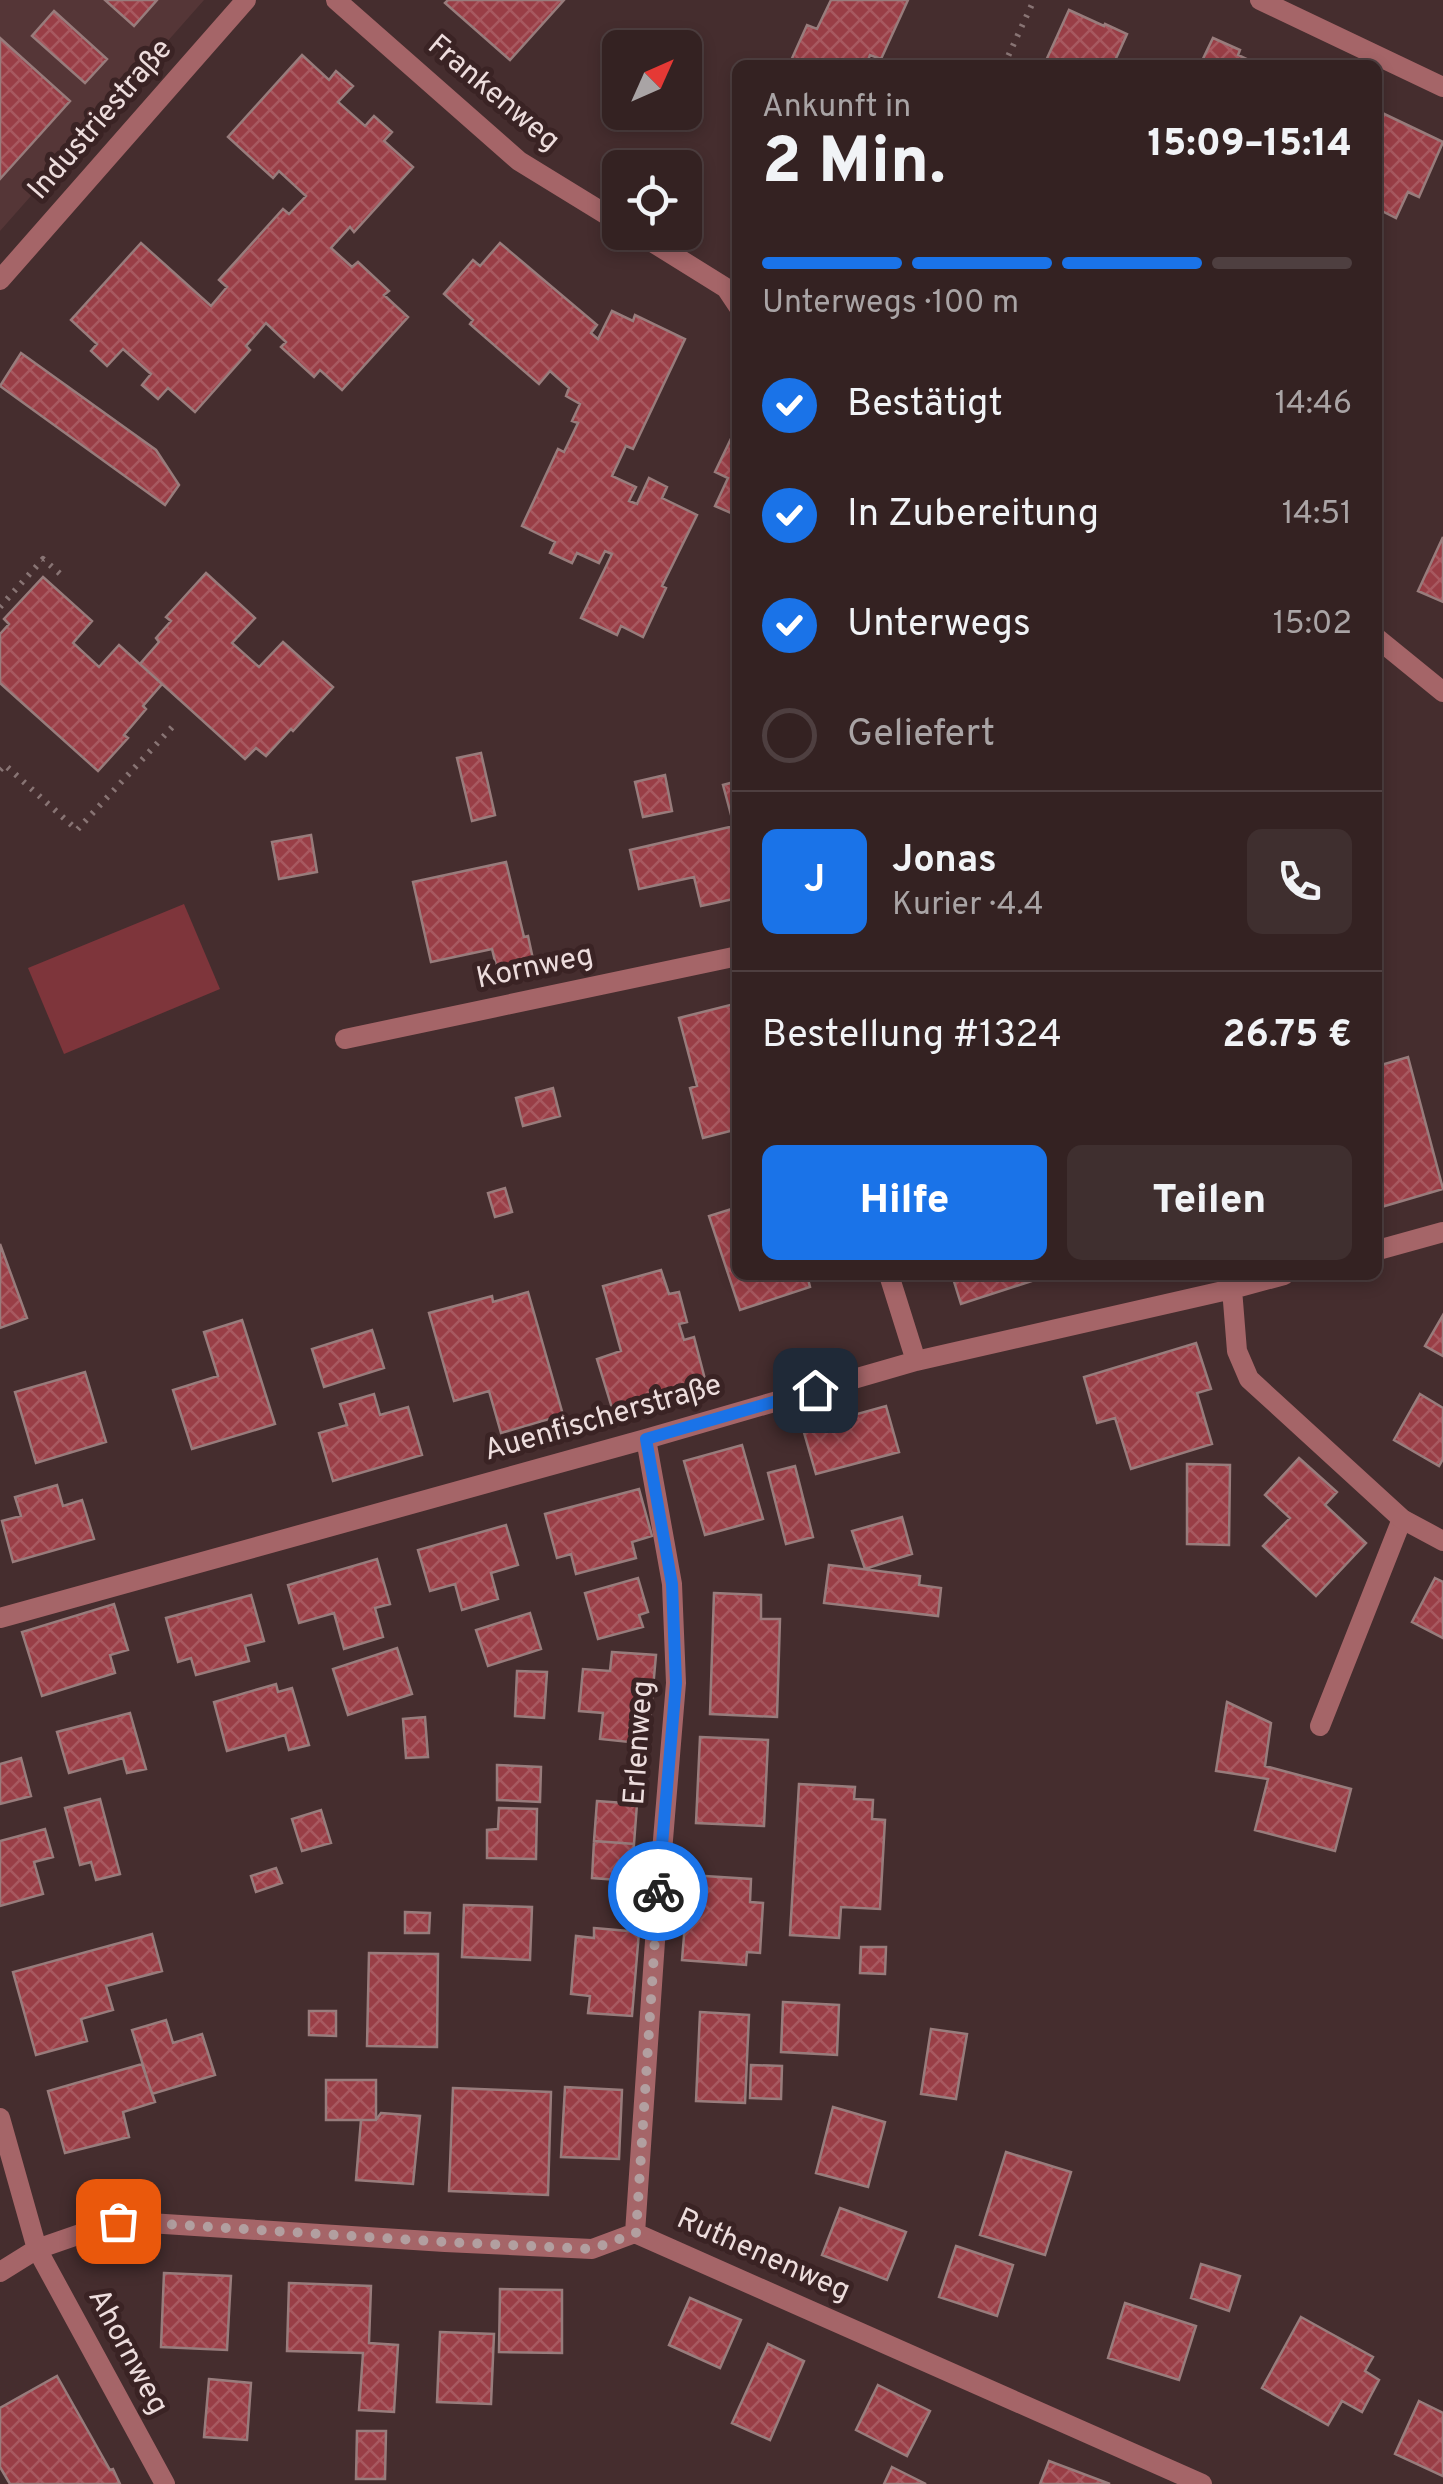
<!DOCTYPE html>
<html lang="de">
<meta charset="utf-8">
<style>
body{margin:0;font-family:Overpass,sans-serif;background:#3f2f2f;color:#f1f3f6;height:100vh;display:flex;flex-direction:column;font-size:38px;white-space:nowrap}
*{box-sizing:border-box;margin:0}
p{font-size:32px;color:#a9a4a5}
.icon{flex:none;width:55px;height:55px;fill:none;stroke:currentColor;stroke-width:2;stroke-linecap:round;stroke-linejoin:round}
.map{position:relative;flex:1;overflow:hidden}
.drawer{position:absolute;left:732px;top:60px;width:650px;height:1220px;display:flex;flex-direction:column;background:#342222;border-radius:15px;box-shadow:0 5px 15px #0003,0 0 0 2px #4e3f40}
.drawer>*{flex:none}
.needle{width:65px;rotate:45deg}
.controls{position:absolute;left:602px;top:30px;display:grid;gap:20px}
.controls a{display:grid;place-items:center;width:100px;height:100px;border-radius:15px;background:#342222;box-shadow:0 5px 15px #0003,0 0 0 2px #4e3f40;font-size:50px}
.pin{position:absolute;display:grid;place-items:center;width:85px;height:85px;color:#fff;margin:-42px;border-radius:20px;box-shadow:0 5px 15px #0006}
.courier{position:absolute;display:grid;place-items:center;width:100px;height:100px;margin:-50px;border:8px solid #1a73e8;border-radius:50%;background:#fff;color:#222;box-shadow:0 2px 12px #0007}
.summary em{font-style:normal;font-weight:800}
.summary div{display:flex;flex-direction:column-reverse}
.summary{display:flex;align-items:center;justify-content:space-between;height:170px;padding:0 30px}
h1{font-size:65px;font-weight:800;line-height:75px}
.bar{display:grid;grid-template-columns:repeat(4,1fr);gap:15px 10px;align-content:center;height:120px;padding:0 30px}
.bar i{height:12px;border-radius:8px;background:#4e3f40}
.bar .on{background:#1a73e8}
.bar p{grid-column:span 4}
.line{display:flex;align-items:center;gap:25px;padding:0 30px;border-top:2px solid #4e3f40}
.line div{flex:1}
.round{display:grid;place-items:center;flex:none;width:105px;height:105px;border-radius:15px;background:#3f2f2f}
ol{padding:0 30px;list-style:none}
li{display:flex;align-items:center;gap:30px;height:110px}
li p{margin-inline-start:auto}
li .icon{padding:10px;border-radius:50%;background:#1a73e8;color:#fff;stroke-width:4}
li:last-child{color:#a9a4a5}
li i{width:55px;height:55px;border:5px solid #4e3f40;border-radius:50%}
.primary-button{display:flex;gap:20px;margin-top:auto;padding:20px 30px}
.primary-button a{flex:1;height:115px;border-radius:15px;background:#1a73e8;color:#fff;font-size:40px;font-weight:800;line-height:115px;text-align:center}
.primary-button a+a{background:#3f2f2f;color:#f1f3f6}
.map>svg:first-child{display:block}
.built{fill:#553637}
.green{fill:#7e353b}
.building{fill:url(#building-cross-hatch);stroke:#987c7c;stroke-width:2.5}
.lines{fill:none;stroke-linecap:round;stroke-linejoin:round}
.path{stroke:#887474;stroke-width:6;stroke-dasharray:2.5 8;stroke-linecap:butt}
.lane{stroke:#a56568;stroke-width:20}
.street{stroke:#a56568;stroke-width:20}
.done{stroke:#b29fa0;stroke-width:10;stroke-dasharray:0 18}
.route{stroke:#1a73e8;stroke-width:12}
.labels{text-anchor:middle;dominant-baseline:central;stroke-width:10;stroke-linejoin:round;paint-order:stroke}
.street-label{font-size:30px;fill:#eddddd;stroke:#3a2324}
</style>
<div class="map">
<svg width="1443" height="2484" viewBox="0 0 1443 2484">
<defs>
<pattern id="building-cross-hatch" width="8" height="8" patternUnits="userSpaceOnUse" patternTransform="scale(2.5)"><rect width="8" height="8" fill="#993e46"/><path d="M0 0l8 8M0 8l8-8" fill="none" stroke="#a85960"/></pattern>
</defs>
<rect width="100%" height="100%" fill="#452d2e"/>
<path class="built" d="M0 0H204L0 231Z"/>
<path class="green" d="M184 904 220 989 64 1054 28 968Z"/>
<path class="building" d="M105 0H157L134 26Z
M448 0H564L510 60 445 3Z
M831 0H908L881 59 870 55 866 65H789L807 25 817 29Z
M1069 10 1104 26 1105 24 1127 34 1113 65H1044Z
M54 11 107 59 85 83 32 36Z
M0 38 70 101 0 179Z
M1213 38 1240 50 1238 55 1259 65H1200Z
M302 55 329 80 336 71 353 86 338 102 365 126 374 116 392 132 384 141 413 167 354 232 350 227 331 248 352 267 358 262 389 291 384 295 408 317 342 390 320 370 314 377 281 347 286 342 266 323 246 346 250 350 195 412 168 388 158 399 142 385 151 374 123 349 107 366 91 351 97 344 71 320 141 243 211 306 227 287 219 280 283 209 289 214 306 196 279 171 273 178 228 137Z
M1378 111 1443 142 1419 197 1408 192 1396 218 1378 209Z
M500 243 597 325 591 333 598 339 612 311 633 321 635 315 685 339 633 449 626 446 612 476 636 487 629 501 637 504 649 478 667 487 662 498 697 515 662 586 666 588 643 637 621 626 617 635 581 618 612 554 605 551 599 563 577 553 572 563 550 553 555 542 522 526 558 449 564 452 578 423 572 421 580 404 566 396 569 388 550 371 539 384 470 324 473 320 444 294 473 260 480 266Z
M21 353 156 450 179 485 165 505 0 386Z
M738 424V516L715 506 728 478 715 472Z
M1443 537V602L1418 591Z
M206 573 255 618 232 643 259 667 283 642 333 687 293 731 291 729 266 756 256 748 245 759 140 664 159 642 156 638 171 621 166 617Z
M43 577 92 621 73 643 99 667 119 645 162 684 143 706 146 709 124 735 128 738 98 771 0 683V634L9 624 4 619Z
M481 753 495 815 472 821 457 758Z
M665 775 672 811 643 817 635 782Z
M738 781V898L701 906 694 877 639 889 630 850 734 826 723 785Z
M311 835 317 872 279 879 272 842Z
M506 862 524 937 528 936 536 973 500 981 492 949 431 962 413 882Z
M738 1003V1129L703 1138 690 1088 697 1086 679 1018Z
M1408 1057 1443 1189 1378 1208V1066Z
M553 1088 560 1116 523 1126 516 1098Z
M505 1188 512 1212 495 1217 488 1193Z
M738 1207V1275H807L810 1287 740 1310 709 1216Z
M0 1244 27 1318 0 1328Z
M661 1270 669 1294 679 1292 687 1322 679 1324 684 1340 694 1337 708 1391 616 1421 597 1359 621 1351 603 1286Z
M952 1275H1050L961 1304Z
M528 1292 563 1415 501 1433 489 1391 454 1401 429 1313 492 1296 493 1302Z
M1443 1315V1356L1425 1346Z
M242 1320 275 1424 192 1449 173 1390 218 1376 204 1332Z
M372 1330 384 1368 324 1387 312 1349Z
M1196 1343 1211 1389 1197 1393 1212 1444 1131 1469 1115 1418 1097 1423 1084 1377Z
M85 1372 106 1442 36 1463 15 1392Z
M374 1394 380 1415 408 1407 422 1455 333 1481 319 1433 347 1425 340 1404Z
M1420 1394 1443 1408V1459L1439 1466 1394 1440Z
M886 1406 899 1452 816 1474 803 1429Z
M742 1445 763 1519 705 1535 684 1461Z
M1299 1458 1337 1492 1325 1505 1366 1543 1316 1596 1263 1546 1290 1518 1265 1495Z
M1187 1464 1230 1465 1229 1545 1187 1544Z
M795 1466 813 1537 786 1544 768 1473Z
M57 1485 63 1506 82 1500 94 1539 13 1562 2 1521 21 1516 15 1497Z
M639 1489 652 1536 632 1542 636 1558 576 1574 571 1554 557 1558 545 1514Z
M902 1517 912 1554 865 1569 852 1531Z
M506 1525 518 1565 491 1573 498 1599 462 1610 455 1584 430 1591 418 1550Z
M377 1559 390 1604 375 1608 383 1637 344 1649 334 1613 299 1623 288 1585Z
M829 1565 920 1576 919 1585 941 1588 938 1616 824 1603Z
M638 1578 648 1612 639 1615 643 1627 598 1639 585 1593Z
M1435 1578 1443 1582V1638L1412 1622Z
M714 1593 761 1595V1619H780L777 1717 710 1714Z
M251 1595 264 1641 245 1646 249 1661 196 1675 191 1658 178 1662 166 1618Z
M114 1604 128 1650 110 1655 115 1673 42 1696 22 1632Z
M530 1613 541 1649 488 1666 476 1630Z
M397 1648 412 1694 348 1715 333 1669Z
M612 1652 656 1655 648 1744 600 1739 603 1713 579 1711 583 1669 610 1671Z
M517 1671 547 1672 544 1718 515 1716Z
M276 1684 278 1692 292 1688 309 1745 289 1750 285 1735 227 1751 214 1702Z
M1227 1702 1271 1723 1265 1766 1351 1789 1335 1851 1255 1830 1268 1779 1216 1771Z
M130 1713 146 1769 127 1773 123 1758 69 1773 57 1732Z
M425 1717 428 1757 406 1758 403 1719Z
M700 1737 768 1740 764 1826 696 1823Z
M21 1758 31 1796 0 1804V1764Z
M497 1765 541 1767 540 1802 497 1800Z
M799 1784 855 1787 854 1799 873 1800 872 1819 885 1820 880 1909 841 1907 839 1938 790 1935Z
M100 1799 120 1874 96 1880 91 1862 80 1865 65 1808Z
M597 1801 637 1804 634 1844 594 1841Z
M499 1808 537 1809 536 1859 487 1858V1830L498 1829Z
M321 1810 331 1843 302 1851 292 1819Z
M45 1829 53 1857 34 1862 43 1894 0 1906V1841Z
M594 1841 634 1844 631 1881 592 1878Z
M276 1868 282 1883 256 1892 251 1876Z
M689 1875 751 1879 750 1902 763 1903 760 1953 747 1952 746 1965 682 1960Z
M464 1905 532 1907 530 1960 462 1957Z
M405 1912 430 1913 429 1933H405Z
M594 1928 639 1932 632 2016 588 2013 590 1996 571 1994 576 1936 594 1938Z
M152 1934 162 1971 106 1986 113 2010 81 2019 87 2041 36 2055 13 1972Z
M861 1947H886L885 1974 860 1973Z
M369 1953 438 1954 437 2047 367 2046Z
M783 2002 839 2005 837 2055 781 2052Z
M309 2011H336V2036L309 2035Z
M700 2012 749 2015 745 2103 696 2101Z
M166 2020 173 2043 202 2034 215 2075 152 2094 132 2030Z
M931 2029 967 2034 956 2099 921 2094Z
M142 2064 155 2102 123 2112 129 2137 65 2153 48 2091Z
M751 2065 782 2066 781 2099 750 2098Z
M326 2080H376V2120H326Z
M565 2087 622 2090 619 2159 561 2157Z
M453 2088 551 2092 548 2195 449 2191Z
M833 2107 885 2122 868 2187 816 2173Z
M381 2113 420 2116 413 2184 356 2180 361 2120H376Z
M1006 2152 1071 2172 1045 2255 980 2235Z
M840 2208 906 2232 887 2280 822 2255Z
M956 2246 1013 2265 997 2316 939 2297Z
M1201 2264 1240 2276 1229 2311 1191 2298Z
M164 2273 231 2276 227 2350 161 2347Z
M289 2283 371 2286 369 2343 398 2345 394 2412 359 2410 363 2353 287 2351Z
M500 2289 562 2290V2353L499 2352Z
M690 2298 741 2320 720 2368 669 2345Z
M1125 2303 1196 2326 1179 2380 1108 2358Z
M1301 2317 1373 2357 1365 2371 1379 2380 1362 2412 1342 2401 1328 2425 1262 2388Z
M440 2332 494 2334 491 2404 437 2402Z
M768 2344 804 2361 770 2440 732 2423Z
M57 2376 110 2470 113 2469 120 2484H10L0 2467V2408Z
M209 2379 251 2383 247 2440 204 2437Z
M878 2385 930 2411 907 2456 856 2430Z
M1419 2401 1443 2413V2476L1395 2454Z
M357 2431H386L385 2479H356Z
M1049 2461 1110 2484H1040Z
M892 2467 926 2484H884Z"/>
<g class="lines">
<path class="path" d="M1004 65 1034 0
M0 607 43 559 65 578
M0 770 5 765 77 830 175 724"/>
<path class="lane" d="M1320 1726 1402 1519"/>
<path class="street" d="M336 0 519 161 620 223
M1260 0 1443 87
M636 232 726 288 738 306
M0 280 246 0
M1378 639 1443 692
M345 1039 738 956
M1378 1250 1443 1232
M889 1275 916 1361
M1232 1289 1237 1351 1249 1379 1402 1519 1443 1541
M0 1618 646 1439 916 1361 1232 1289 1284 1275
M0 2118 37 2249 0 2272
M635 2233 657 1912 676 1683 672 1584 646 1439
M165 2484 37 2249 118 2221 445 2242 592 2249 635 2233 1202 2484"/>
</g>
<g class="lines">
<path class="done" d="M118 2221 445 2242 592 2249 636 2233 658 1891"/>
<path class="route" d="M658 1891 676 1683 672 1584 646 1439 815 1390"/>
</g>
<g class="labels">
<g class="street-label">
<text transform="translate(493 94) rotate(40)">Frankenweg</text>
<text transform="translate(101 120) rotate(-49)">Industriestraße</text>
<text transform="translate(535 968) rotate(-12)">Kornweg</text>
<text transform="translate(603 1419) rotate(-16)">Auenfischerstraße</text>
<text transform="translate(640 1743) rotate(-86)">Erlenweg</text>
<text transform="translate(763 2256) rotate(24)">Ruthenenweg</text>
<text transform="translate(127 2352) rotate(62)">Ahornweg</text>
</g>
</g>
</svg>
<div class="controls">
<a><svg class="needle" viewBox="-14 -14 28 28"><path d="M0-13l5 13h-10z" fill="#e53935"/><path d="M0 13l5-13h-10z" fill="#a9a4a5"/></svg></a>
<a><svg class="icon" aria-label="locate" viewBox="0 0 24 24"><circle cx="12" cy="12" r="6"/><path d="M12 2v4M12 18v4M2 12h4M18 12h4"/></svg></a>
</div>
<div class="pin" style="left:118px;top:2221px;background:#ea580c"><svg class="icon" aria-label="bag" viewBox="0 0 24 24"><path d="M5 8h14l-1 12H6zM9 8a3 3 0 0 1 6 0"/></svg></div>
<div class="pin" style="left:815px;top:1390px;background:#1f2937"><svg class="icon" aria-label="home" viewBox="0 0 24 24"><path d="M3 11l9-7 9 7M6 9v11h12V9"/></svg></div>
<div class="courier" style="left:658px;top:1891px"><svg class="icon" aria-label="bike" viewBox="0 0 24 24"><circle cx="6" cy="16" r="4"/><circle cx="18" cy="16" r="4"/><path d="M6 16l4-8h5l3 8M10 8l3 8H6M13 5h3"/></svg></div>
<section class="drawer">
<div class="summary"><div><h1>2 Min.</h1><p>Ankunft in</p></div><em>15:09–15:14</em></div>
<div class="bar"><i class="on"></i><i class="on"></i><i class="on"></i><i></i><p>Unterwegs · 100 m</p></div>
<ol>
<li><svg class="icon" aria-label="check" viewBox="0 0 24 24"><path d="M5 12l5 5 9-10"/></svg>Bestätigt<p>14:46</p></li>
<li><svg class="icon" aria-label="check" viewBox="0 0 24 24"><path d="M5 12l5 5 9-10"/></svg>In Zubereitung<p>14:51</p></li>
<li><svg class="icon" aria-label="check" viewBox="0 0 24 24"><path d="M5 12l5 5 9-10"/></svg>Unterwegs<p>15:02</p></li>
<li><i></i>Geliefert</li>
</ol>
<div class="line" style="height:180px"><b class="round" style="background:#1a73e8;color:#fff">J</b><div><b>Jonas</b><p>Kurier · 4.4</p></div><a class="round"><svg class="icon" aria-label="phone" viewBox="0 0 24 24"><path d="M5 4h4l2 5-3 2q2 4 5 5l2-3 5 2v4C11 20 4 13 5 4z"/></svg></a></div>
<div class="line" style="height:130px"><div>Bestellung #1324</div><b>26.75 €</b></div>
<div class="primary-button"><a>Hilfe</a><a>Teilen</a></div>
</section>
</div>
